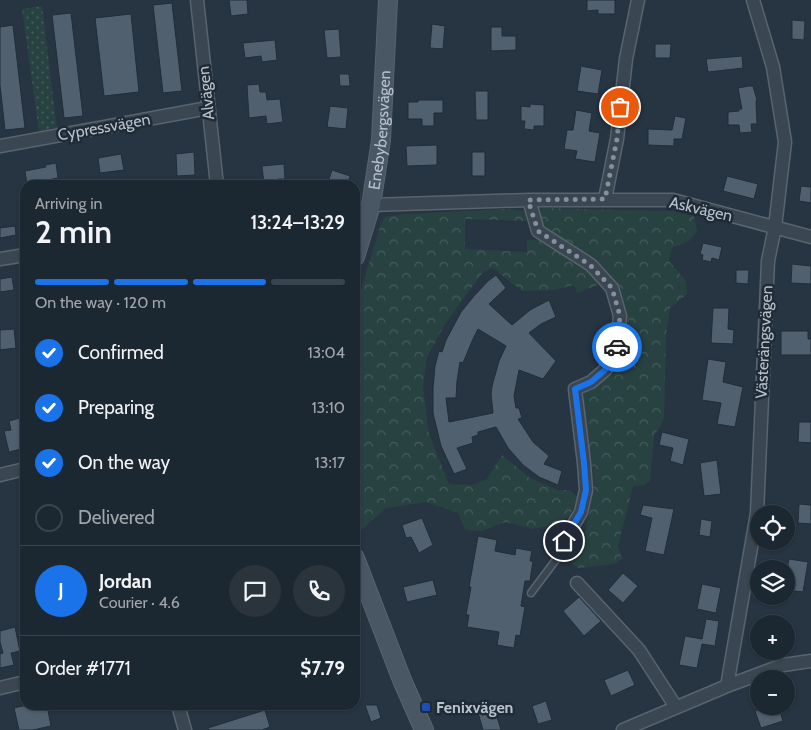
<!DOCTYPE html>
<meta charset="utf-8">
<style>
body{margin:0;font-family:Cabin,sans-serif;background:#29343d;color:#f1f3f6;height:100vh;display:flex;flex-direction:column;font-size:19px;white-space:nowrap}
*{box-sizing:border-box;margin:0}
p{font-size:16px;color:#a0a6ab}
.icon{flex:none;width:28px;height:28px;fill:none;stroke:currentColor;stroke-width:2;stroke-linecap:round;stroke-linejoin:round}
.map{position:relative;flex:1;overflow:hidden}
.side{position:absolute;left:20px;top:180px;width:340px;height:530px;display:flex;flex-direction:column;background:#1c2831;border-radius:15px;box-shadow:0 1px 4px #0004,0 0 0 1px #3a444d}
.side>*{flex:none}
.buttons{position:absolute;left:750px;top:505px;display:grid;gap:10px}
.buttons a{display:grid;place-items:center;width:45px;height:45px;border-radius:50%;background:#1c2831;box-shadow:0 1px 4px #0004,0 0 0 1px #3a444d;font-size:25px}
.pin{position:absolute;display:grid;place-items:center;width:42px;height:42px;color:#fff;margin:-21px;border:2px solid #fff;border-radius:50%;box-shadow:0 1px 5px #0007}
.courier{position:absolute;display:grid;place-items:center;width:50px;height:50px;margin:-25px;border:4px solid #1a73e8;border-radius:50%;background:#fff;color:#222;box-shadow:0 1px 6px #0007}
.headline em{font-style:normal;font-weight:600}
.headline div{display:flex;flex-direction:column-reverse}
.headline{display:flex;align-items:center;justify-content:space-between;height:85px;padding:0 15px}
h1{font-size:32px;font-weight:600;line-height:38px}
.bar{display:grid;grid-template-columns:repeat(4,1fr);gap:8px 5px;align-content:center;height:60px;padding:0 15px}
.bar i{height:6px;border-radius:4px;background:#3a444d}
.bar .current{background:#1a73e8}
.bar p{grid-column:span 4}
.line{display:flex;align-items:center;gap:12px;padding:0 15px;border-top:1px solid #3a444d}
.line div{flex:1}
.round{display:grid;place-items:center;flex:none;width:52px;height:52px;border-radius:26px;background:#29343d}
ol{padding:0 15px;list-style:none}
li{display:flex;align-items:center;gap:15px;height:55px}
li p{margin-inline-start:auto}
li .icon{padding:5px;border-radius:50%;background:#1a73e8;color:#fff;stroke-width:4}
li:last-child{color:#a0a6ab}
li i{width:28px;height:28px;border:2px solid #3a444d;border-radius:50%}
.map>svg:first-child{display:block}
.forest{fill:url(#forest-crowns)}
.park{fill:url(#park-dots)}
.building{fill:#51606e;stroke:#212d38;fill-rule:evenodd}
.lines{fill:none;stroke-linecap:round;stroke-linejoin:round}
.service-casing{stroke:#58646e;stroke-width:9}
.minor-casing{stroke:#58646e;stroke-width:15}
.secondary-casing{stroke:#58646e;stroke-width:20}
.service{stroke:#3a4651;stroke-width:6}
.minor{stroke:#3a4651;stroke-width:12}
.secondary{stroke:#495664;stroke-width:18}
.done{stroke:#84909b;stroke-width:5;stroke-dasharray:0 9}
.route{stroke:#1a73e8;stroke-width:6}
.transit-dot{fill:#1a4fb4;stroke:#1f2b36;stroke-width:2}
.labels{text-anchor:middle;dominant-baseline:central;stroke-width:5;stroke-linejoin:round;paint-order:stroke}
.street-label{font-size:16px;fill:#b7c1cb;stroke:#1f2b36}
.poi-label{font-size:16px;font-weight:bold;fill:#b7c1cb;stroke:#1f2b36;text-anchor:start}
</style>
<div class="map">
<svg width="811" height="730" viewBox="0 0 811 730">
<defs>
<pattern id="forest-crowns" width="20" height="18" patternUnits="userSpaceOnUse" patternTransform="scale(1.25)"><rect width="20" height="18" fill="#284242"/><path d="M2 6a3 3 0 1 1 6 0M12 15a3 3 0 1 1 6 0" fill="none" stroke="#455c5c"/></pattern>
<pattern id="park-dots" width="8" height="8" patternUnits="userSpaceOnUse" patternTransform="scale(1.25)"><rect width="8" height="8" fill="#284242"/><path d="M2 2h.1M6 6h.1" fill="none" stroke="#455c5c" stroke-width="1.8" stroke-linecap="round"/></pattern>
</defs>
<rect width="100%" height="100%" fill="#263541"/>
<path class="forest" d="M540 208 674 211 694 216 697 231 689 241 672 248 669 261 686 281 687 294 670 308 666 336 664 417 661 425 654 435 650 481 644 485 633 486 618 546 622 559 614 564 579 568 571 563 575 556 582 550 594 485 591 453 586 449 583 416 584 394 615 367 624 344 628 324 626 309 616 283 611 275 595 258 557 235 540 222 538 214Z
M505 209 525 211 527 221 465 219V249L527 252V240H538L555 249 589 271 598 285 577 293 574 285 554 290 522 291 493 268 483 272 445 324 427 357 423 386 429 434 449 484 471 485 486 480 502 455 530 478 558 490H570L577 497 570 516 555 525 532 529 506 522 481 531 465 530 458 513 426 502 386 508 359 532 355 519V310L381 223 385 217 405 214Z"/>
<path class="park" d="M42 6 57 129 39 132 22 9Z"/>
<path class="building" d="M229 0H247L248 14 231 16Z
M587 0H615V14H598V10L587 11Z
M172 3 182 91 163 93 153 5Z
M71 13 83 116 64 118 52 15Z
M131 14 139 92 104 96 95 18Z
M792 20 805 21 804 40 792 39Z
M432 24 445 26 443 49 430 48Z
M13 25 25 128 5 130 0 85V27Z
M491 27H502V36H516V50L491 51Z
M339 29 341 57 327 58 324 30Z
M275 40 277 60 262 62 261 56 245 58 243 43Z
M655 44H671L670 58H655Z
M742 56 743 68 708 72 706 59Z
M581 66 602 70 598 94 577 91Z
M339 74H349L350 86H340Z
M259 84 260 92H266L267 100 280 99 283 122 267 124 266 116 249 118 247 85Z
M749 86H753L757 100 756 101 757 124H751L752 132 740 133 739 125H728V112L739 111V109H742L738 88Z
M475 91H488V120H476Z
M418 100H443V113H434V126H422V119H408V102H418Z
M530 104 544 105V126H534V130L524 129 525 121H521V106L530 107Z
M330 106 348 108 346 129 327 127Z
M576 110 592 113 589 131 600 133 595 162 575 159 577 151 564 149 567 130H573Z
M675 116 686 118 682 139H674V146L648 145V129L672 130Z
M437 145V165L407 166 406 146Z
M194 152 195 175 177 176 176 154Z
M472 152H485V176H472Z
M121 154 124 170 100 173 98 158Z
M56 163 58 178 48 180V182L27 185 25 171 46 167 45 165Z
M284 164 285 179H278L279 185H264L262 166Z
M332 170 350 176 347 185H327Z
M727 176 758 184 754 199 723 191Z
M801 186 811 187V203L799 201Z
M15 226 16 235 0 238V228Z
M703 243 722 247 719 260 712 258 711 262 702 260 703 255 700 254Z
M792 264 811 266V284L791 283Z
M736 270H749L748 284 736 283Z
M496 275 506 288 489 304 512 325 530 310 549 300 556 317 541 324 529 333 556 361 543 379 519 370 514 396 516 408H519L522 418 518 419 533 442 549 456 544 464 562 471 558 485 539 477 523 465 508 448 496 427 478 432V435L472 437 473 443 457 448 467 469 454 474 441 446 433 413V388L435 366 439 351 442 352 446 340 461 312 474 296 488 281ZM478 329 506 346 499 361 492 386 491 394 493 413 449 422 446 398H456L457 381 460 362 463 363 473 339Z
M12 277 14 290 0 292V279Z
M713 308H729L728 329 734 330 733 344 711 343Z
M14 329 16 348 0 350V330Z
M781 331H808V339H811V355H781Z
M708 359 726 362 723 382 743 387 735 427 717 424 721 403 702 400Z
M20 418 22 426H25V448L9 452 4 431 11 430 9 421Z
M799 422H811V443L798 442Z
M662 432 689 439 683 465 670 461 673 448 659 445Z
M717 460 721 494 704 496 700 463Z
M799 504 811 505V524L798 523Z
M643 505 674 509 664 555 645 551 652 518 640 515Z
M422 518 433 545 419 553 411 537 406 538 402 525Z
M701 519 712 521 710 537 699 535Z
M478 536 497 540 495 551 515 555 516 548 532 551 530 561H533L530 581H525L521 606 525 607 520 636 516 635 514 648 497 645 499 632 467 627 469 615H466L471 587H469Z
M789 559 808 562 803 592 786 590V575Z
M623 573 638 586 623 603 608 590Z
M433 580 437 595 407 602 403 587Z
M702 584 721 588 716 613 697 609Z
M579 597 601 621 584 636 563 611Z
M706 619 719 621 715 646 702 644 697 668 679 665 685 636 702 639Z
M15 627 20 651 11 653 14 665 0 668V654L3 653 0 642V631Z
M628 670 635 685 611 696 604 680Z
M546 701 552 720 538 724 532 706Z
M493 704 501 730H483L477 709Z
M27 705H47L51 726 33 730H19L14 708Z
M365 705H377L381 718 371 722Z
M769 706H778L783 721 761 728 755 711Z
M265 710 270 727 262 730H209L208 728Z"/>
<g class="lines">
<g class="service-casing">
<path id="service" d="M531 593 558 557 564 541"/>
</g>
<g class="minor-casing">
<path id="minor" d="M197 0 217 185
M0 146 208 108
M605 199 617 139 626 59 638 0
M529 200 538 231 591 265 612 288 620 316 617 347 605 370 591 382 575 389 584 463 586 490 581 512 564 541
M371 205 529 200H673L811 237
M0 259 25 255
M0 475 25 469
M577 583 639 650 676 707
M727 686 757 513 768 261 775 227 785 142 773 67 753 0
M0 688 25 682
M178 705 185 730
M623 730 727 686 783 665 811 661"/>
</g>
<g class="secondary-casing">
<g id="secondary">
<path id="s1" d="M355 257 371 205 381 140 388 0"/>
<path d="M355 558 402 680 424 730"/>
</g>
</g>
<use href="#service" class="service"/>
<use href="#minor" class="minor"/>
<use href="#secondary" class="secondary"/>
</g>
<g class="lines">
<path class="done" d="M617 347 620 316 612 288 590 265 538 231 528 200 605 199 617 139 620 107"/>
<path class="route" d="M564 541 581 512 586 490 584 463 575 389 591 382 605 370 617 347"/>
</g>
<rect class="transit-dot" x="421" y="702" width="10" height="10" rx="2.5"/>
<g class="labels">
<g class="street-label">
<text transform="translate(206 93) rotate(-96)">Alvägen</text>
<text transform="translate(104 127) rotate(-10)">Cypressvägen</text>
<text stroke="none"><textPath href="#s1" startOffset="130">Enebybergsvägen</textPath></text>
<text transform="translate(701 209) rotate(13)">Askvägen</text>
<text transform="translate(764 342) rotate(-87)">Västerängsvägen</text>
</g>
<g class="poi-label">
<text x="436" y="707">Fenixvägen</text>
</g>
</g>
</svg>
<div class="buttons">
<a><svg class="icon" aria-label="locate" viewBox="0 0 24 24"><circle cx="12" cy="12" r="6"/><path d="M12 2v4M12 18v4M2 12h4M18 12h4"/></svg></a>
<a><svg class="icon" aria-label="layers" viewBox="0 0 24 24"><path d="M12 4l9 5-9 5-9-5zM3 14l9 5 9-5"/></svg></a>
<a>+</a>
<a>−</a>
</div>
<div class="pin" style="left:620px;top:107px;background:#ea580c"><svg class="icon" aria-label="bag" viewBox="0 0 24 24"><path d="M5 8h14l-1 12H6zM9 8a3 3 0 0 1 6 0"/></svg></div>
<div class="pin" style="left:564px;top:541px;background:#1f2937"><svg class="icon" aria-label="home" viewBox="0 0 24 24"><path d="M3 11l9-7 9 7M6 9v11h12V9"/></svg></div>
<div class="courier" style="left:617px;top:347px"><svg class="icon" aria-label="car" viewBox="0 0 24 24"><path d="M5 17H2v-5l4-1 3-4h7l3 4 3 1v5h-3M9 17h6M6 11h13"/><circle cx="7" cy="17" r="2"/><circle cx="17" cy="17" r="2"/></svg></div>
<section class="side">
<div class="headline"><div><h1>2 min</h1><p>Arriving in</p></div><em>13:24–13:29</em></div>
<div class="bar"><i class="current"></i><i class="current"></i><i class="current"></i><i></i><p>On the way · 120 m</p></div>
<ol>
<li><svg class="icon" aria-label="check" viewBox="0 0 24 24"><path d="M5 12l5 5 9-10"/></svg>Confirmed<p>13:04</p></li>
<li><svg class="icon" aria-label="check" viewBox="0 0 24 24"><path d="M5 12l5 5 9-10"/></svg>Preparing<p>13:10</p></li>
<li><svg class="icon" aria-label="check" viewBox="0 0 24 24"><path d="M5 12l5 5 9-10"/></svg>On the way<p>13:17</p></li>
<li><i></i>Delivered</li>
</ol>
<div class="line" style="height:90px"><b class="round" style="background:#1a73e8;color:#fff">J</b><div><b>Jordan</b><p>Courier · 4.6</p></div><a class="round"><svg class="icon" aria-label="chat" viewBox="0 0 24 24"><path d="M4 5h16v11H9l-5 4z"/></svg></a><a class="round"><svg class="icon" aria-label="phone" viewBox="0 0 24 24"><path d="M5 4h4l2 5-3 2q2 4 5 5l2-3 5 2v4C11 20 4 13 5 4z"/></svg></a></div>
<div class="line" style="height:65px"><div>Order #1771</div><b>$7.79</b></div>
</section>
</div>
